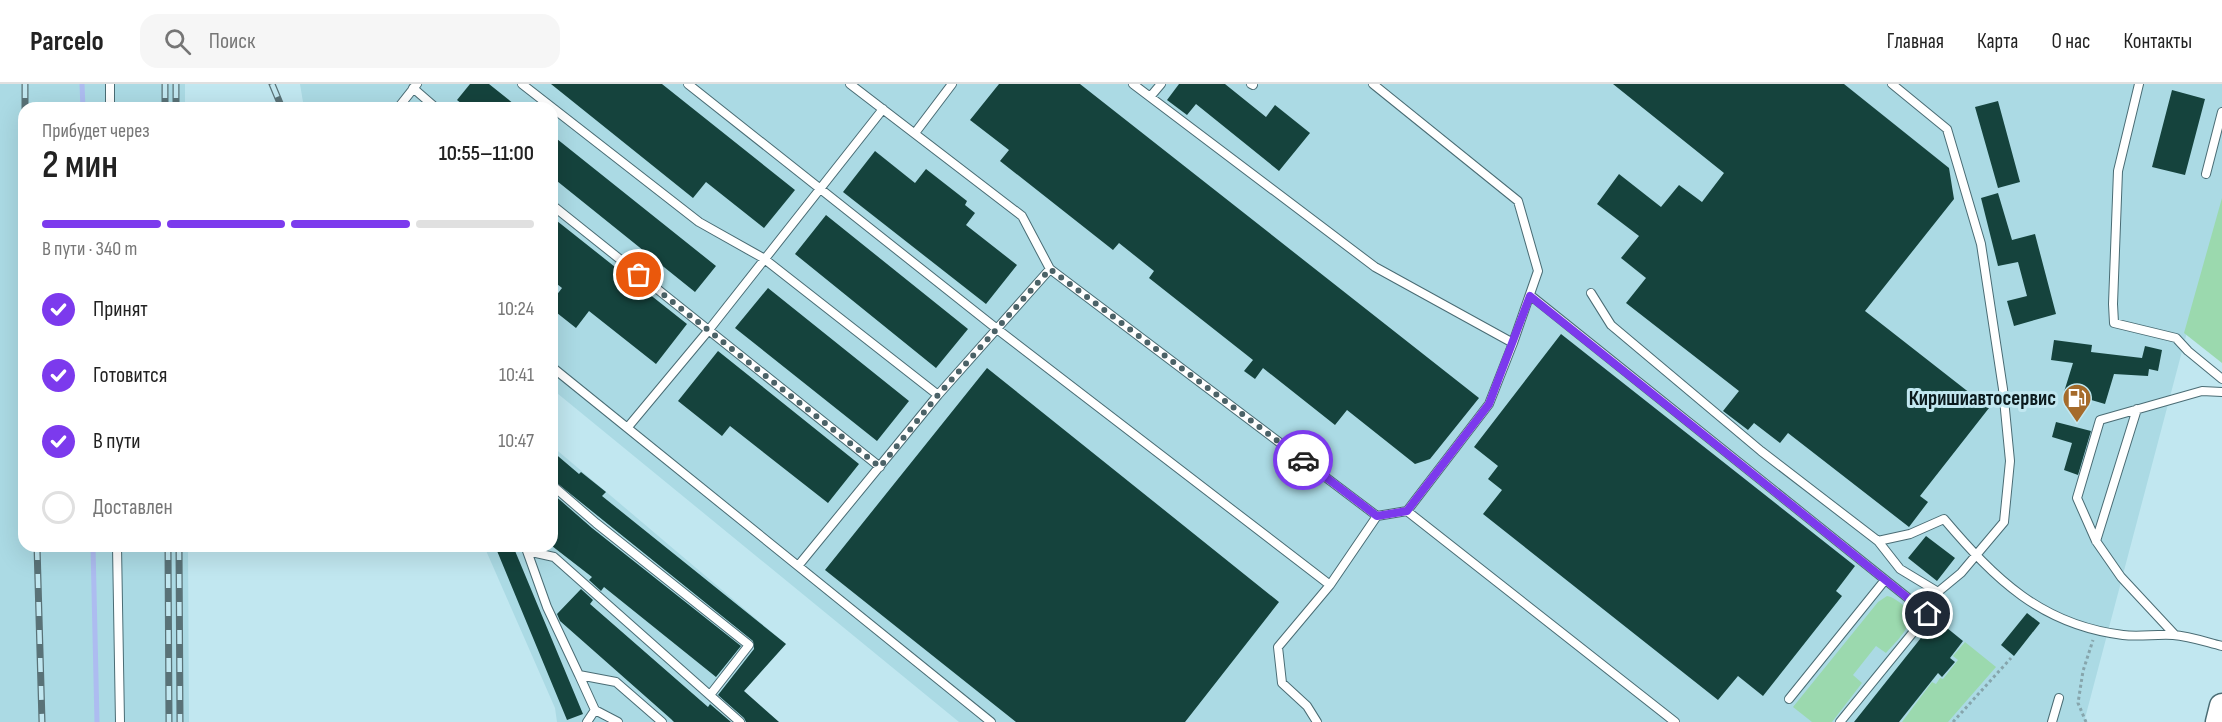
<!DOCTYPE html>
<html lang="ru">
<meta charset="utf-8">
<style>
body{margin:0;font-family:"Sofia Sans Condensed",sans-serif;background:#f6f6f6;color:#222;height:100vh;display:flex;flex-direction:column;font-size:22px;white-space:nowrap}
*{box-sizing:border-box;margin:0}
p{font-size:20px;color:#767676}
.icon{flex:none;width:33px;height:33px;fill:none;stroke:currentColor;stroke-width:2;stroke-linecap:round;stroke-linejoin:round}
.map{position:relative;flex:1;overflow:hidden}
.drawer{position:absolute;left:18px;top:18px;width:540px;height:450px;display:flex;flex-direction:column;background:#fff;border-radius:18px;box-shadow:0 6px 24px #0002}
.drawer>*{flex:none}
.pin{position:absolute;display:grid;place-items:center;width:51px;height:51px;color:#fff;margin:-26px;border:3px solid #fff;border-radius:50%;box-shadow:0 2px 6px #0007}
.courier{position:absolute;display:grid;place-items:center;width:60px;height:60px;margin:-30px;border:4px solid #7c3aed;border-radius:50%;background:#fff;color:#222;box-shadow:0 2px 8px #0007}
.head em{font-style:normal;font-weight:600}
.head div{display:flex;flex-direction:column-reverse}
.head{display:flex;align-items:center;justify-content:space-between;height:102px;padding:0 24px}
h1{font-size:39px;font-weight:600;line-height:45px}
.bar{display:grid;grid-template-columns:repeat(4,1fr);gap:9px 6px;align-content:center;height:72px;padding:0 24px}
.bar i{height:8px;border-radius:4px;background:#e0e0e0}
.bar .active{background:#7c3aed}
.bar p{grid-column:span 4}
ol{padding:0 24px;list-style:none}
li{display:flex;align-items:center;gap:18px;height:66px}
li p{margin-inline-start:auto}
li .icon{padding:6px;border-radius:50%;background:#7c3aed;color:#fff;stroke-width:4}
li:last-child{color:#767676}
li i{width:33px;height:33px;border:3px solid #e0e0e0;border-radius:50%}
header{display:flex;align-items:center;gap:36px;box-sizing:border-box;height:84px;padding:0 30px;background:#fff;border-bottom:2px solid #e0e0e0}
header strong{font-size:28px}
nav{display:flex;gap:33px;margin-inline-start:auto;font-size:21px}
.search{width:420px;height:54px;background:#f6f6f6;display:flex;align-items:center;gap:15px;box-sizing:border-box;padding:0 21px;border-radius:18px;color:#767676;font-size:22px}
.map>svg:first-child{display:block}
.built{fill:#abdae4}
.green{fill:#9bd9ae}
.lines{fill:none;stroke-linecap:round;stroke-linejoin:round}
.stream{stroke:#adbcf0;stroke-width:5}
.building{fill:#15433d}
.lane-casing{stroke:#4a6c74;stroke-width:10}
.primary-casing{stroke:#4a6c74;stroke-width:27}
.path{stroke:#86a5ac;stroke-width:3;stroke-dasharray:3 3;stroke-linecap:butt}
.lane{stroke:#fff;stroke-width:8}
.primary{stroke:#fff;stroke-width:24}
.rail-casing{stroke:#597277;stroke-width:7}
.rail{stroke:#c1e7f0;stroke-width:4.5;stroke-dasharray:14;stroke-linecap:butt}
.done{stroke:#4b6267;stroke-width:6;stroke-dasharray:0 10.8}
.route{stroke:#7c3aed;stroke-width:8}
.labels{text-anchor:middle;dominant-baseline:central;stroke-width:6;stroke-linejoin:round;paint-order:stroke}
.poi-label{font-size:21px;font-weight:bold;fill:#0b1a1d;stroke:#c1e7f0;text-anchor:end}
</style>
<header>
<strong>Parcelo</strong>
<div class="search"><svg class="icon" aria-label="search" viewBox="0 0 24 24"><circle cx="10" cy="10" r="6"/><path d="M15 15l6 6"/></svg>Поиск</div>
<nav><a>Главная</a><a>Карта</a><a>О нас</a><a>Контакты</a></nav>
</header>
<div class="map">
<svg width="2222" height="638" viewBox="0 0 2222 638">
<rect width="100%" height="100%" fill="#c1e7f0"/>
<path class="built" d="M0 0H185V24H24V462H188L189 638H0Z
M300 0H2222V116L2084 638H959L552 305V24H304Z
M552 362 786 560 744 607 779 638H557L555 624 484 462H552Z"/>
<path class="green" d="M2222 114V279L2184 249Z
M1887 512C1893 513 1898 517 1903 521 1921 536 1897 556 1886 569L1876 562 1853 591 1862 599 1832 638H1812L1793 623 1878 518Z
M1965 558 1996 583 1948 638H1902L1932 598 1936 600 1940 594 1943 595 1958 576 1953 572Z"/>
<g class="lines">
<path class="stream" d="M82 0 83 24
M93 462 97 638"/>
</g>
<path class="building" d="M470 0H489L519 24H467L457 16Z
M551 0H662L795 106 764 144 706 98 693 114Z
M999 0H1080L1479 314 1430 375 1415 380 1347 326 1335 341 1263 284 1255 295 1244 287 1253 276 1149 194 1154 187 1119 159 1113 166 1000 77 1009 66 970 36Z
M1179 0H1225L1266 33 1275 21 1310 49 1279 87 1196 20 1187 31 1167 16Z
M1613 0H1844L1949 84 1954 115 1865 227 1989 324 1920 412 1928 418 1909 443 1788 349 1780 359 1754 339 1748 346 1723 327 1739 307 1626 219 1646 194 1621 174 1639 152 1597 120 1619 90 1661 123 1679 101 1702 118 1724 89Z
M2172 6 2205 15 2185 91 2152 83Z
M1998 17 2020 98 1998 104 1975 23Z
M552 51 716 182 695 208 552 93Z
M875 67 915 99 926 85 967 117 965 121 975 129 966 141 1017 181 986 220 843 108Z
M1998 109 2012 156 2035 150 2056 230 2014 242 2007 217 2027 212 2018 178 1998 182 1981 114Z
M826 131 968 245 936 284 795 170Z
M552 133 687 240 656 280 589 227 576 244 552 225V217L562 204 552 196Z
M768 204 909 317 877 357 735 244Z
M1561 250 1855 482 1836 507 1842 512 1763 612 1738 592 1718 616 1483 430 1502 406 1488 395 1498 382 1474 363Z
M2054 256 2092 261 2091 268 2142 274 2145 262 2162 266 2158 287 2149 285 2148 292 2114 290 2105 320 2064 308 2073 279 2051 276Z
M718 267 859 380 828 419 730 342 722 352 678 317Z
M987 284 1279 518 1185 638H1016L825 486Z
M2056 338 2091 347 2078 391 2064 386 2072 359 2052 353Z
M552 367 579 390 581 388 606 408 602 412 786 560 744 607 779 638H746L744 634 718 611 754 565 753 557 552 395Z
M552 409 592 444 741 562 716 593 604 503 601 507 589 496 592 493 552 462Z
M1926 452 1955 474 1937 497 1908 474Z
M495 462H513L583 630 567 636Z
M581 505 593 516 590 520 708 623 710 620 731 638H674L671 635 560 537 557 530Z
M2027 529 2040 539 2014 572 2001 561Z
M1936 535 1963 557 1950 574 1955 578 1942 593 1938 589 1899 638H1854Z"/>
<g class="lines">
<g class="lane-casing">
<path id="lane" d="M110 0V24
M522 0 699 138 763 174 938 311
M688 0 997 245 1330 501
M850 0 1022 132 1050 185 1377 432 1407 427 1675 638
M1133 0 1375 183 1513 259
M1251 0 1253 1
M1373 0 1518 117 1538 187 1513 259 1489 320 1407 427
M2139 0 2118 87 2113 220 2114 239 2176 254 2188 267 2222 295
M413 4 436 24
M1150 13 1161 0
M398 24 417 0
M915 49 952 0
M2206 90 2222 28
M552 121 880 383
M1591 209 1611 241 1761 367 1878 457 1900 485 1938 508 1961 489 2004 438 2010 377 2003 305 1981 160 1947 45 1892 0
M1530 211 1928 530 1840 638
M552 283 991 638
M628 343 708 247 883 25
M552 401 596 439 749 561 710 611
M1878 457 1910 450 1944 435C1995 495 2041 541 2123 551 2139 553 2156 550 2173 551 2189 552 2206 558 2222 562
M2096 457 2137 325
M117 462 120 638
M798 482 938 311 1050 185
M2175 551 2121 493 2096 457 2077 414 2100 336 2202 307 2222 308
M579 591 595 626 618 638
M1789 615 1885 496
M587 638 595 626
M662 638 616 598 579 591 547 523 527 467 554 473 740 638
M1317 638 1307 622 1282 599 1278 563 1330 501 1377 432
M2052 638 2059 614"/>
</g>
<g class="primary-casing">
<path id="primary" d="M2218 638 2222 622"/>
</g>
<path class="path" d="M1953 638 2011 574
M2086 638 2078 619 2083 587 2093 556"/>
<use href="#lane" class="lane"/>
<use href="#primary" class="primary"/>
<g class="rail-casing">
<path id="rail" d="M25 0V24
M165 0V24
M176 0V24
M272 0 282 24
M37 462 42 638
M168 462 169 638
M179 462 180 638"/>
</g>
<use href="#rail" class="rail"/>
</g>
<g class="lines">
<path class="done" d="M639 191 880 383 938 311 1050 185 1303 376"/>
<path class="route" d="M1303 376 1377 432 1407 427 1489 320 1530 212 1928 530"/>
</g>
<defs>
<g id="fuel-pin" transform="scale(1.5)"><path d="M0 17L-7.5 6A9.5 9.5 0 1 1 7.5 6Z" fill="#a56b2b" stroke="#c1e7f0"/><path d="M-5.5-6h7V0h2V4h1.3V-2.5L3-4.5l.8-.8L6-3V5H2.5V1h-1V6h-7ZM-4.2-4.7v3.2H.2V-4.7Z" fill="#fff"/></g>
</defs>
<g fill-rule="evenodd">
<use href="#fuel-pin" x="2077" y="314"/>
</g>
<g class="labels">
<g class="poi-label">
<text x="2056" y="314">Киришиавтосервис</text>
</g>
</g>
</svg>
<div class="pin" style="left:639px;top:191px;background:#ea580c"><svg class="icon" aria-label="bag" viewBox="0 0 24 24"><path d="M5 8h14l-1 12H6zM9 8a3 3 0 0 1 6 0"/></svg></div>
<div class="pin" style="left:1928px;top:530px;background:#1f2937"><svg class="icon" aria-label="home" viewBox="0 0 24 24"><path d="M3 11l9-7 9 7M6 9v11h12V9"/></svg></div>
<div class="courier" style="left:1303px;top:376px"><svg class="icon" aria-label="car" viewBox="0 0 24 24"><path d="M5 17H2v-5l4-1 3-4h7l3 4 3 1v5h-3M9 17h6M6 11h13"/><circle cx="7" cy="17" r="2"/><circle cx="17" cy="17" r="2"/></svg></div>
<section class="drawer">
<div class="head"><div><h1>2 мин</h1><p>Прибудет через</p></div><em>10:55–11:00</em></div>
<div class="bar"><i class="active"></i><i class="active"></i><i class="active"></i><i></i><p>В пути · 340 m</p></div>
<ol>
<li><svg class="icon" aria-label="check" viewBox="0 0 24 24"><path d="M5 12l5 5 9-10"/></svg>Принят<p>10:24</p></li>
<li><svg class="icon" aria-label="check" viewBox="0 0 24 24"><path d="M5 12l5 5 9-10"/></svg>Готовится<p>10:41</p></li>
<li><svg class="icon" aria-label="check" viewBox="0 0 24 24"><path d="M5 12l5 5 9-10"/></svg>В пути<p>10:47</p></li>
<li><i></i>Доставлен</li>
</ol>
</section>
</div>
